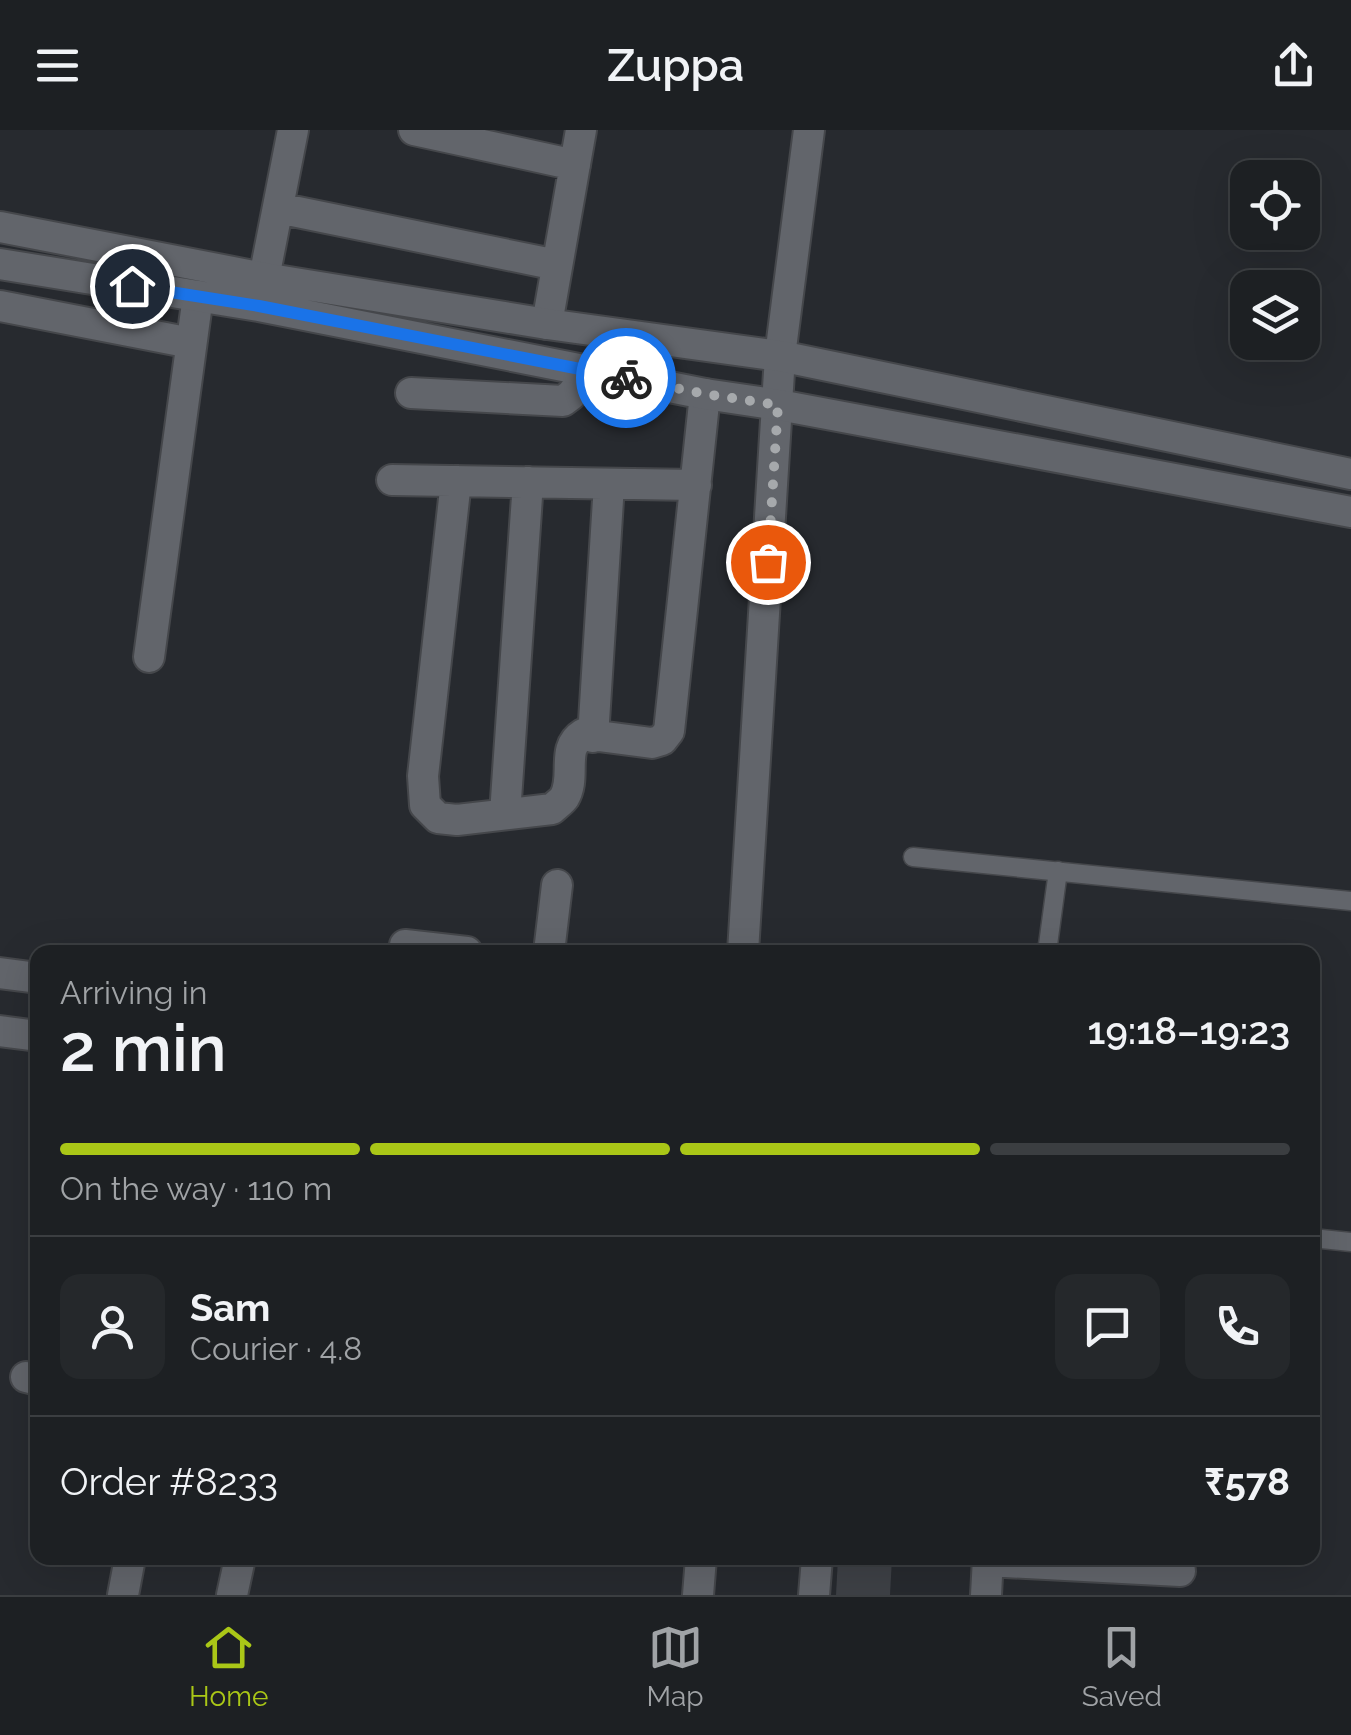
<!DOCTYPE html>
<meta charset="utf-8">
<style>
body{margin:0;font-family:Raleway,sans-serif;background:#25282b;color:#f1f3f6;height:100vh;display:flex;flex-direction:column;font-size:38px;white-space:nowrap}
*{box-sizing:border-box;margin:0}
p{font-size:32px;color:#a0a3a6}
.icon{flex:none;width:55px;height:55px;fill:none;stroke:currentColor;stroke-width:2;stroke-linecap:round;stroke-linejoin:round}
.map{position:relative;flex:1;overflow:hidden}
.sheet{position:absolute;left:30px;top:815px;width:1290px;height:620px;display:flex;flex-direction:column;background:#1d2023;border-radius:20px;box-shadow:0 10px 40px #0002,0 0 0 2px #3b3e41}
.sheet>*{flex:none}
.buttons{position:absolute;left:1230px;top:30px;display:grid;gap:20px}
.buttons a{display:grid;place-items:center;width:90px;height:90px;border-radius:20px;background:#1d2023;box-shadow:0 10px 40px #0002,0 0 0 2px #3b3e41;font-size:50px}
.pin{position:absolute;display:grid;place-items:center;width:85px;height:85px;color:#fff;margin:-42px;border:5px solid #fff;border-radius:50%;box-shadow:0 2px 10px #0007}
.courier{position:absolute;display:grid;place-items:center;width:100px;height:100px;margin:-50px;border:8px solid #1a73e8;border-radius:50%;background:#fff;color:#222;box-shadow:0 2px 12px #0007}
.head em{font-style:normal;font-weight:600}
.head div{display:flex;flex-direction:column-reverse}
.head{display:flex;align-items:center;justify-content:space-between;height:170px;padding:0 30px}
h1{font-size:65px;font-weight:600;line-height:75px}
.bar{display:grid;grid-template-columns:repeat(4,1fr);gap:15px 10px;align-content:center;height:120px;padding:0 30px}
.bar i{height:12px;border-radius:8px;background:#3b3e41}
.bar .on{background:#aac717}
.bar p{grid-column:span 4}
.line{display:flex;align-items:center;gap:25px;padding:0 30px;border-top:2px solid #3b3e41}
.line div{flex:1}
.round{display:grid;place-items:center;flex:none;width:105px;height:105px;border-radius:20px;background:#25282b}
header{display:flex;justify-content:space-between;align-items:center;height:130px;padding:0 30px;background:#1d2023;font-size:45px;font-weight:600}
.tabs{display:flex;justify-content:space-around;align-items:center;height:140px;border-top:2px solid #3b3e41;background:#1d2023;font-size:28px;color:#a0a3a6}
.tabs a{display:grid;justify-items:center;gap:5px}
.tabs .on{color:#aac717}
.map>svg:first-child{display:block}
.building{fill:#3e4146}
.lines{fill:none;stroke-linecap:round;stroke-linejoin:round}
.service-casing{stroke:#45474b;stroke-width:21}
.minor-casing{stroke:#45474b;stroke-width:34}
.tertiary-casing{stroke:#45474b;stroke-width:34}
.service{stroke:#62656b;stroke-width:18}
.minor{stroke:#62656b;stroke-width:30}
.tertiary{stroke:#62656b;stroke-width:30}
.done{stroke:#a6a9ac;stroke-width:10;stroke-dasharray:0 18}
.route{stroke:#1a73e8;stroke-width:12}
</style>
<header><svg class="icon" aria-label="menu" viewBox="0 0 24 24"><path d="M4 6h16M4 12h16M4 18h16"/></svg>Zuppa<svg class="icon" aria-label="share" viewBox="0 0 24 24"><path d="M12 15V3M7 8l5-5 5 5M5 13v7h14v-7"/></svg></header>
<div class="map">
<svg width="1351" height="1465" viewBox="0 0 1351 1465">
<rect width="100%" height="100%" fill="#272a2f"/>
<path class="building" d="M838 1428H892L890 1465H836Z"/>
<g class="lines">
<g class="service-casing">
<path id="service" d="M913 727 1351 771
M1047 822 1058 741
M1312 1108 1351 1112"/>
</g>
<g class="minor-casing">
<path id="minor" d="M414 0 575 35
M278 78 557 135
M264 148 293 0
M0 176 191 213
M547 194 581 0
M411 263 563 271 571 265 591 240
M392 350 696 355
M456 351 423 646 425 675 438 688 457 690 552 679C554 677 563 670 564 668 577 647 560 618 583 604L652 613 662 610 669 601 705 264
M149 527 198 166
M593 607 609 354
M505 684 528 352
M405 815 467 822
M549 822 557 755
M743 822 780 226 809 0
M0 843 38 848
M0 901 38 906
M26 1247 38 1250
M987 1431 1180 1441
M123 1465 130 1428
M232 1465 240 1428
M698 1465 701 1428
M814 1465 817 1428
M986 1465 988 1428"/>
</g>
<g class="tertiary-casing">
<path id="tertiary" d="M0 97 264 148 547 194 780 226 1351 344
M0 134 259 176 705 264 779 275 1351 382"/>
</g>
<use href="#service" class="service"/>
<use href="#minor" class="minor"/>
<use href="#tertiary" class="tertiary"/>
</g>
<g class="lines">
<path class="done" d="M626 248 705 264 778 275 768 432"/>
<path class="route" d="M132 156 259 176 626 248"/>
</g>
</svg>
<div class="buttons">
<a><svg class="icon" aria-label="locate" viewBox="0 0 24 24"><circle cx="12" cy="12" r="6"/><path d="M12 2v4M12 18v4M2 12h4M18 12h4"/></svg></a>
<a><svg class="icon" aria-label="layers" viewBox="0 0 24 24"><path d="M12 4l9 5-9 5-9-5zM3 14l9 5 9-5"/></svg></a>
</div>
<div class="pin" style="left:768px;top:432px;background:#ea580c"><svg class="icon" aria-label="bag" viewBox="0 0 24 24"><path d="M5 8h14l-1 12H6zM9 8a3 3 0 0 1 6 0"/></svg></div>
<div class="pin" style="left:132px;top:156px;background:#1f2937"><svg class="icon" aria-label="home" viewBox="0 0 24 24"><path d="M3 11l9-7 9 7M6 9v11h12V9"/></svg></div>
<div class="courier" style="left:626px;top:248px"><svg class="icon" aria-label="bike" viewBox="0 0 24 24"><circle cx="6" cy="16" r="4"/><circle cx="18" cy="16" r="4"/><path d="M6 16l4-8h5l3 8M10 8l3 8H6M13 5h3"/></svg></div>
<section class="sheet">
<div class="head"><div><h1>2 min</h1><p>Arriving in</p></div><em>19:18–19:23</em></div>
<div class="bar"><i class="on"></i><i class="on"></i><i class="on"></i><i></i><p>On the way · 110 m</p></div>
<div class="line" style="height:180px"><a class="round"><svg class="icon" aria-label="person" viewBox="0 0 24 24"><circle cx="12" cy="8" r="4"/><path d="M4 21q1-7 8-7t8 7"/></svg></a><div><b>Sam</b><p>Courier · 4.8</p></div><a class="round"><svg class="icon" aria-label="chat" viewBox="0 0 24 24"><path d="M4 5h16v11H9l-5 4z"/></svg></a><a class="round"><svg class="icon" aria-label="phone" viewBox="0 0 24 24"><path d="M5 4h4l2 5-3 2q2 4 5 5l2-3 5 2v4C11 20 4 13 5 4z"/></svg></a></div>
<div class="line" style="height:130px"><div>Order #8233</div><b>₹578</b></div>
</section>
</div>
<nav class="tabs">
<a class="on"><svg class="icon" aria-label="home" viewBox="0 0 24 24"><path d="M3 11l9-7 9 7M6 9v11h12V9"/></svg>Home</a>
<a><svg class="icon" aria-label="map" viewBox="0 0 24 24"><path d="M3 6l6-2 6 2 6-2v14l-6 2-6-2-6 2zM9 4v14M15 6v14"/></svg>Map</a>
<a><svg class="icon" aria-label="saved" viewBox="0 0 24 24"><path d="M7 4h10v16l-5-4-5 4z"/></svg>Saved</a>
</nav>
